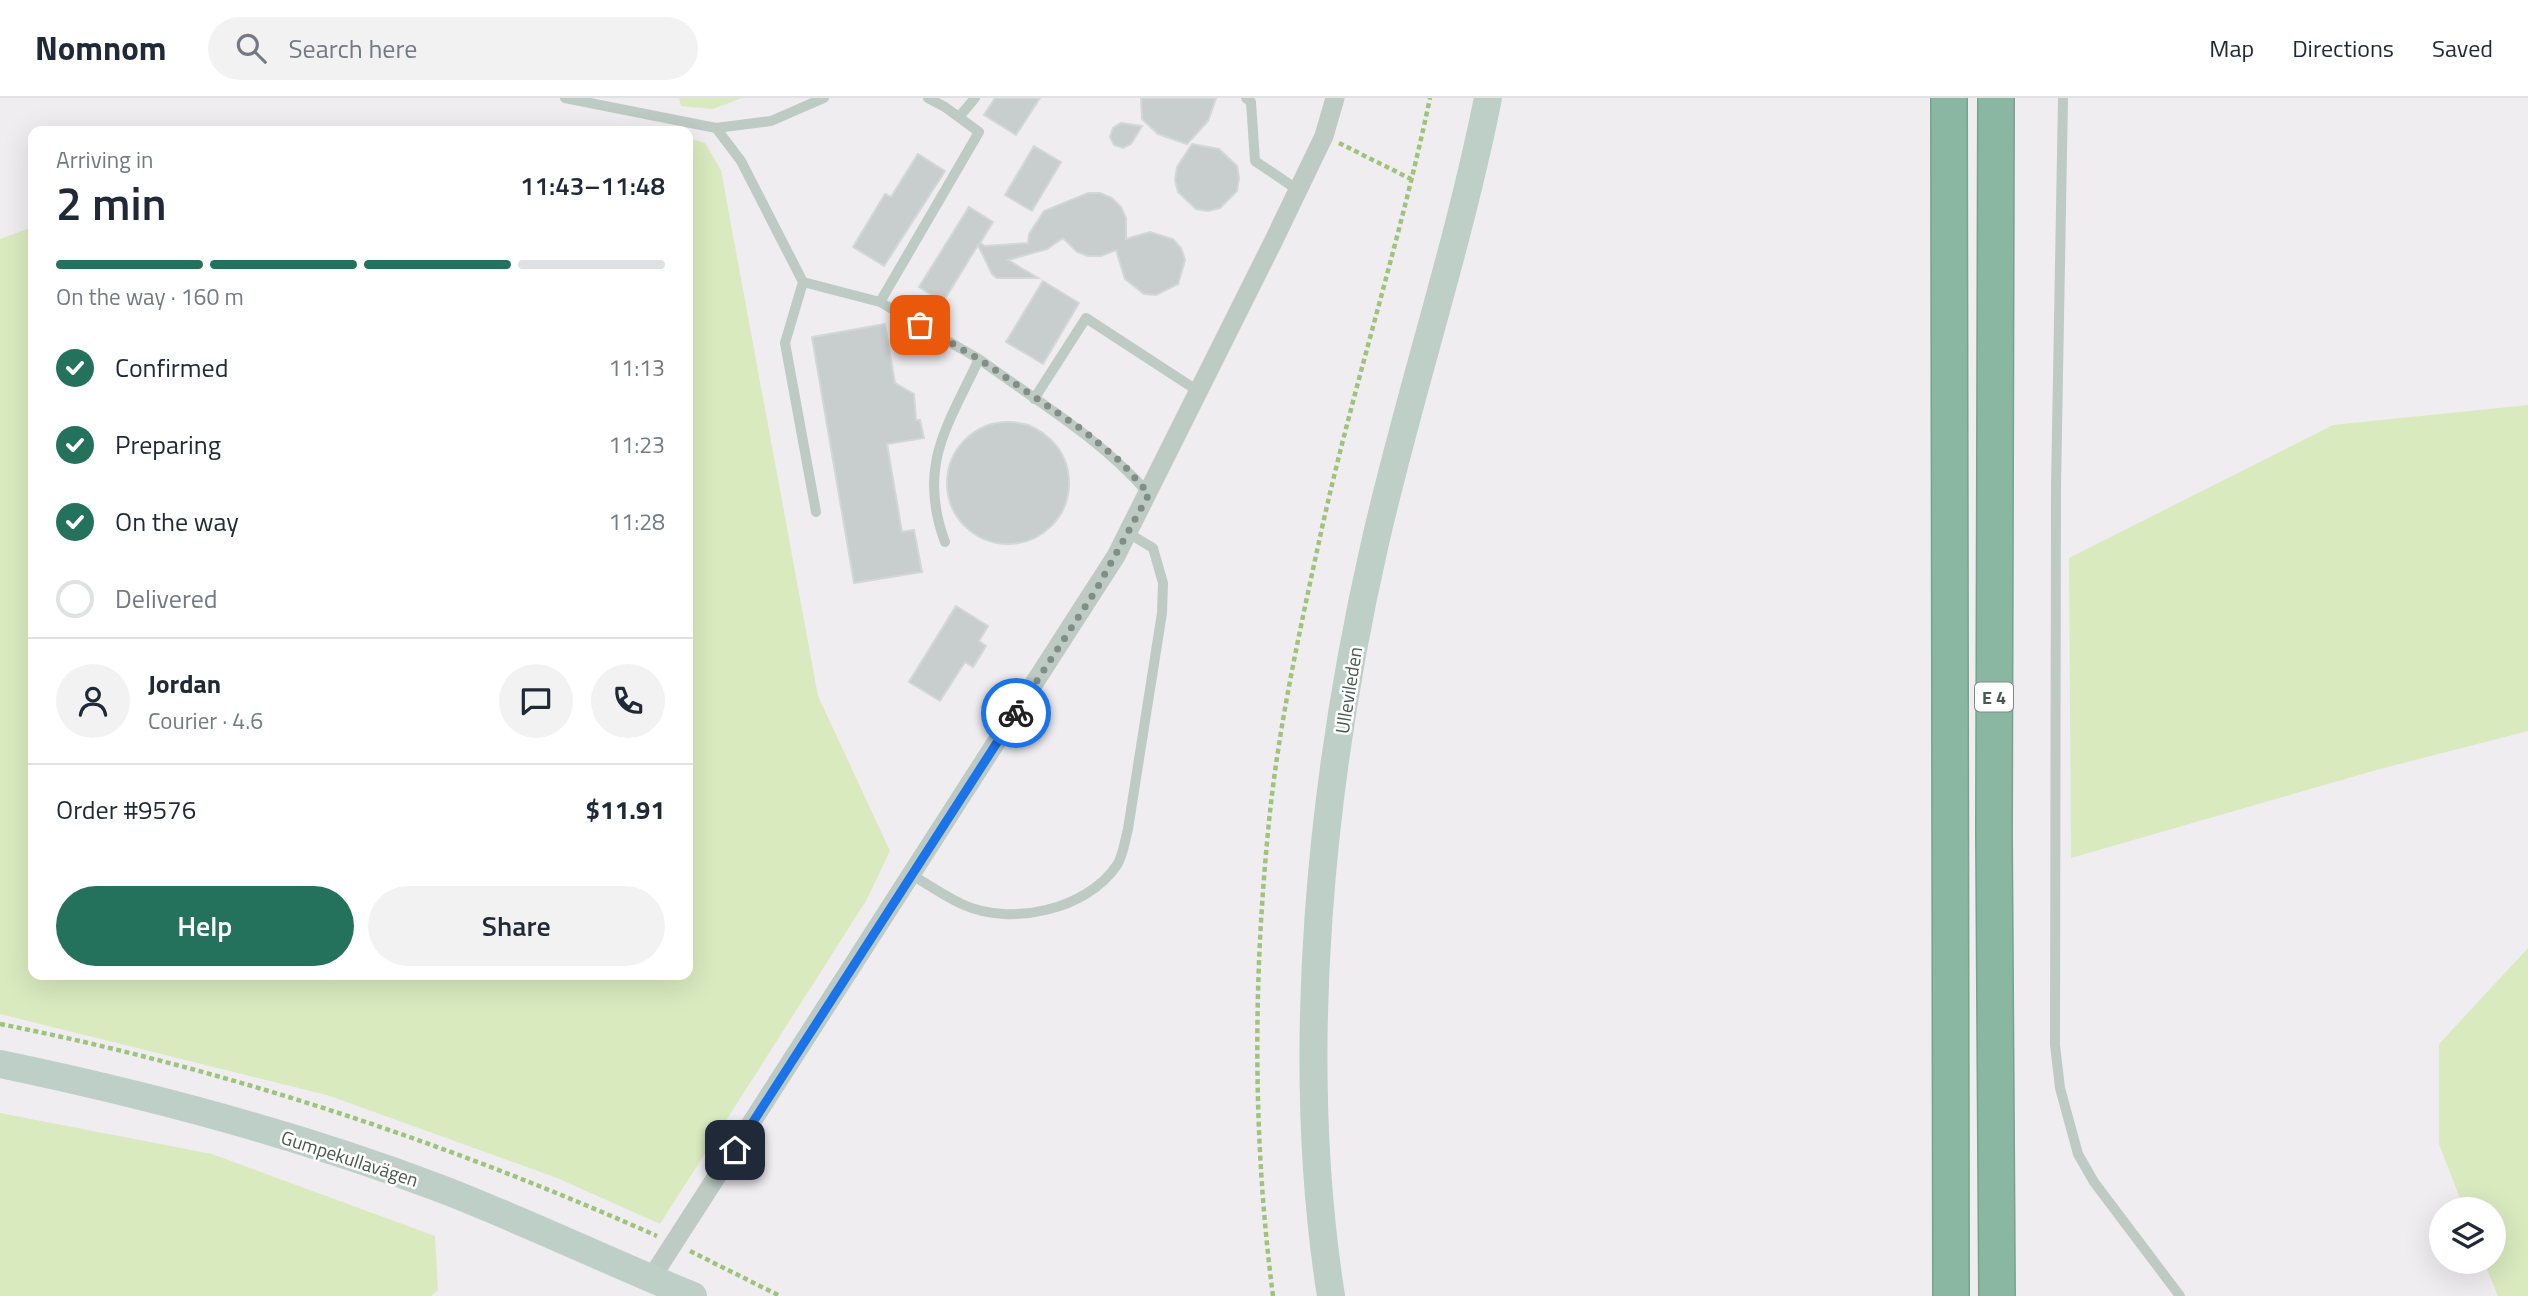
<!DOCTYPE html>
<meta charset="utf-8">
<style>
body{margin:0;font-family:"Titillium Web",sans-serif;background:#f2f2f3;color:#1f2937;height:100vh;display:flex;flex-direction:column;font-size:26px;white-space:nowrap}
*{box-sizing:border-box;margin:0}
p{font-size:23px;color:#747a83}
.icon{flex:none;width:38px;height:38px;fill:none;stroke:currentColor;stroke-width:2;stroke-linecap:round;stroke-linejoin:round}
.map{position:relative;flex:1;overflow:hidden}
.panel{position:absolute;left:28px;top:28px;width:665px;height:854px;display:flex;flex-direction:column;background:#fff;border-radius:14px;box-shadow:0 7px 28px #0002}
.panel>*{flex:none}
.fabs{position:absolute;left:2429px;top:1099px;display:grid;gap:14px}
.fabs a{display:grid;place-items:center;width:77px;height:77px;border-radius:50%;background:#fff;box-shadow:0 7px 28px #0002;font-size:35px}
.pin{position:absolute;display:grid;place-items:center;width:60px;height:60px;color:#fff;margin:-30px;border-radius:14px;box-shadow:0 4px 10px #0006}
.courier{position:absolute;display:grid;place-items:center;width:70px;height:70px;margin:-35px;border:5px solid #1a73e8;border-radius:50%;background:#fff;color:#222;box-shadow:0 2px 9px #0007}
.summary em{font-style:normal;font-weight:600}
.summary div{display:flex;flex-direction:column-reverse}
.summary{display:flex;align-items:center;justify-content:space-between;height:119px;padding:0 28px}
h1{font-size:46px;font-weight:600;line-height:52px}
.bar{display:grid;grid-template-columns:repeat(4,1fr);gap:10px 7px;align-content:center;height:84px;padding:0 28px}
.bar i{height:9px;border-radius:5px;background:#e0e1e3}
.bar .current{background:#24725b}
.bar p{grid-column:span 4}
.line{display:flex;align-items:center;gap:18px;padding:0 28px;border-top:2px solid #e0e1e3}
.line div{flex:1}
.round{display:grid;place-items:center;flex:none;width:74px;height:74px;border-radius:37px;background:#f2f2f3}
ol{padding:0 28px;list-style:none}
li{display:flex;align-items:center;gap:21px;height:77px}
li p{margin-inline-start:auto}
li .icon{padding:7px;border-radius:50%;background:#24725b;color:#fff;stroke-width:4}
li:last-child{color:#747a83}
li i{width:38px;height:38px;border:4px solid #e0e1e3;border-radius:50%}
.cta{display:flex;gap:14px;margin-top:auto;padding:14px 28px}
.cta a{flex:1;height:80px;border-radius:42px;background:#24725b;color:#fff;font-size:28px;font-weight:600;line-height:80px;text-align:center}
.cta a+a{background:#f2f2f3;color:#1f2937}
header{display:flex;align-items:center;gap:42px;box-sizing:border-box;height:98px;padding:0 35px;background:#fff;border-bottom:2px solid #e0e1e3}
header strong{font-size:33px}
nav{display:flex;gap:38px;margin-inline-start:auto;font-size:24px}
.search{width:490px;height:63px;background:#f2f2f3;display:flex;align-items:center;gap:18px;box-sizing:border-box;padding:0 24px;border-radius:38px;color:#747a83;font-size:26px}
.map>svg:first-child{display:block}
.green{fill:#d9eabf}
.building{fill:#c7cecd;stroke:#d2d8d6;stroke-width:2}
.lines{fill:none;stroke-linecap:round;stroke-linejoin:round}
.highway-casing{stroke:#75a38e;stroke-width:38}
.path{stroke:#9ec47b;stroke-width:4.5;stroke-dasharray:5 3.5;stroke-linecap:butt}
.lane{stroke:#bdcbc4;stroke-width:10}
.street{stroke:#bdcbc4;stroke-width:19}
.secondary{stroke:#bdcfc7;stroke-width:28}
.highway{stroke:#8ab7a2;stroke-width:35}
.done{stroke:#828d88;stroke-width:7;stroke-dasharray:0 12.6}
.route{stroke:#1a73e8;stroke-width:9}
.labels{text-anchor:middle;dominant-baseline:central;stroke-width:5;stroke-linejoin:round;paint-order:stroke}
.shield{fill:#fff;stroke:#7e8b84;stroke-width:2}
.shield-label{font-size:18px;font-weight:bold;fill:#475950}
.street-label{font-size:19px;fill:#475950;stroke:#fff}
</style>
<header>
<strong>Nomnom</strong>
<div class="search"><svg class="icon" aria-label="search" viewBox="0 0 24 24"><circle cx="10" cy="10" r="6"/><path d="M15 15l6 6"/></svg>Search here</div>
<nav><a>Map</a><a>Directions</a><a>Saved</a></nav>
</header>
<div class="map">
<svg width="2528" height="1198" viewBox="0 0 2528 1198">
<rect width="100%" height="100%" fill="#f0edf0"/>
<path class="green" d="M679 0H742L713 11 681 8Z
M688 40 705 45 721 72 818 598 890 753 866 803 660 1126 557 1080 327 997 0 916V141L33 129V877H688Z
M2528 307V633L2380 671 2071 760 2069 460 2333 327Z
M2528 850V1198H2498L2484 1164H2494V1111H2464L2439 1046V946Z
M0 1015 212 1056 435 1138 438 1192 431 1198H0Z"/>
<path class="building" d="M995 0H1040L1016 37 984 17Z
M1141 0H1216L1208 23 1187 46 1158 36 1142 21Z
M1121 25 1142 28 1131 46 1123 50 1114 47 1110 39 1113 30Z
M1192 46 1219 51 1237 68 1239 80 1237 93 1220 110 1208 113 1196 111 1178 94 1175 82 1177 69Z
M1034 48 1061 64 1032 113 1005 97Z
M918 56 945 73 884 168 853 149 885 96 891 99Z
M1088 95H1100L1112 100 1121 109 1126 120V141L1150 134 1173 141 1181 150 1185 162 1178 186 1156 197 1144 196 1125 181 1116 152 1101 158H1088L1077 154 1063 140 1047 151 1008 162 1038 180H997L992 176 978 147 943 204 919 189 969 109 993 124 980 145 985 148 1028 145 1029 136 1044 113Z
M1043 183 1079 205 1043 266 1006 244Z
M885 226 895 285 914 296 916 322H920L924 340 887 346 902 434 914 432 922 474 854 485 812 239Z
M947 385a61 61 0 1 1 122 0a61 61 0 1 1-122 0Z
M956 508 988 528 979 543 986 548 973 569 965 564 940 603 909 584Z"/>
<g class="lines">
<g class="highway-casing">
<path id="highway" d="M1949 0 1951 1198
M1996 0 1994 735 1997 1198"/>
</g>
<path class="path" d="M1339 45 1411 81
M0 926C227 971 446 1044 657 1138
M690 1153 780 1198
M1273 1198C1253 1044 1253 888 1268 734 1277 635 1299 536 1320 439 1352 292 1399 148 1430 0"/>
<path class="lane" d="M565 0 716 30 741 63 803 184 880 204 979 261C947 329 917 368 945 444
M1246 0 1251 4 1255 63 1298 92
M2063 0 2056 388 2055 947 2060 990 2078 1056 2094 1084 2180 1198
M959 19 975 0
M716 30 771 23 824 0
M803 184 785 245 816 414
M880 204 979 34 945 9 928 0
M979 261C1038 304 1099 339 1148 395
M1034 301 1086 220 1198 293
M912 777C929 787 946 799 964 807 1011 828 1087 812 1117 767 1123 758 1125 742 1128 731L1162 515 1163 485 1153 450 1128 435"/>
<path class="street" d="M652 1179 1116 458 1273 144 1324 38 1335 0"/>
<path class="secondary" d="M0 966C149 997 296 1036 439 1090 525 1123 607 1163 693 1198
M1331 1198C1293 956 1321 682 1375 445 1409 296 1458 150 1488 0"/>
<use href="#highway" class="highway"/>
</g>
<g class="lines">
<path class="done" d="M920 227 979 261 1084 333 1122 365 1149 396 1096 492 1016 615"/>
<path class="route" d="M735 1052 1016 615"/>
</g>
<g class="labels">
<rect class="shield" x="1975" y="584.5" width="38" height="29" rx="5"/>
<g class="shield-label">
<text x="1994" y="599">E 4</text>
</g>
<g class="street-label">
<text transform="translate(1348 592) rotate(-81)">Ullevileden</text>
<text transform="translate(350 1060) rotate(18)">Gumpekullavägen</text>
</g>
</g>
</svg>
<div class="fabs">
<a><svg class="icon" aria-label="layers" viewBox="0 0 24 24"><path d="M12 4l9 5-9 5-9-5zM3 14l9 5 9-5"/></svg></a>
</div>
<div class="pin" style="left:920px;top:227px;background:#ea580c"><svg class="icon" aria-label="bag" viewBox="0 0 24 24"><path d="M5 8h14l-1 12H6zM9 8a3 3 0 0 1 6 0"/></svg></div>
<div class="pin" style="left:735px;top:1052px;background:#1f2937"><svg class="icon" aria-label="home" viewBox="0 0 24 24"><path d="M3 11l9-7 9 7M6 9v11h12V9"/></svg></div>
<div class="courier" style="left:1016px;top:615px"><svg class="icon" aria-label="bike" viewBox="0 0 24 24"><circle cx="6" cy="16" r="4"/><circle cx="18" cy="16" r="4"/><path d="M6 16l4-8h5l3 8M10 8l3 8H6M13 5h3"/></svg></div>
<section class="panel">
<div class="summary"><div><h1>2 min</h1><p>Arriving in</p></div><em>11:43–11:48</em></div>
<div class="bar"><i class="current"></i><i class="current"></i><i class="current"></i><i></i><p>On the way · 160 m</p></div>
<ol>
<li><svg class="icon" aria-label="check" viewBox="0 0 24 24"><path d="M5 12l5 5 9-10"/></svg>Confirmed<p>11:13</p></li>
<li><svg class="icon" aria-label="check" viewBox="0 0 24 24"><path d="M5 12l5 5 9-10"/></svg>Preparing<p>11:23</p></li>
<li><svg class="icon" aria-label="check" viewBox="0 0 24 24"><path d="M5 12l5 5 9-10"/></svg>On the way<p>11:28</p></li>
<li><i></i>Delivered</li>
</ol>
<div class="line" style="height:126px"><a class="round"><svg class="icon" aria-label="person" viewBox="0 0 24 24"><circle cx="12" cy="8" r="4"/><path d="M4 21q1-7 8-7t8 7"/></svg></a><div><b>Jordan</b><p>Courier · 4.6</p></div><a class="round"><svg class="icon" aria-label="chat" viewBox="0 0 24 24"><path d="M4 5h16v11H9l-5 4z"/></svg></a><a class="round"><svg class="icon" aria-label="phone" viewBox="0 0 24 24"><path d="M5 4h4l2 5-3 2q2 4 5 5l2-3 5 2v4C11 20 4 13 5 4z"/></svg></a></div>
<div class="line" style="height:91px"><div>Order #9576</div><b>$11.91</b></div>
<div class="cta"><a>Help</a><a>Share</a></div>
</section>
</div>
